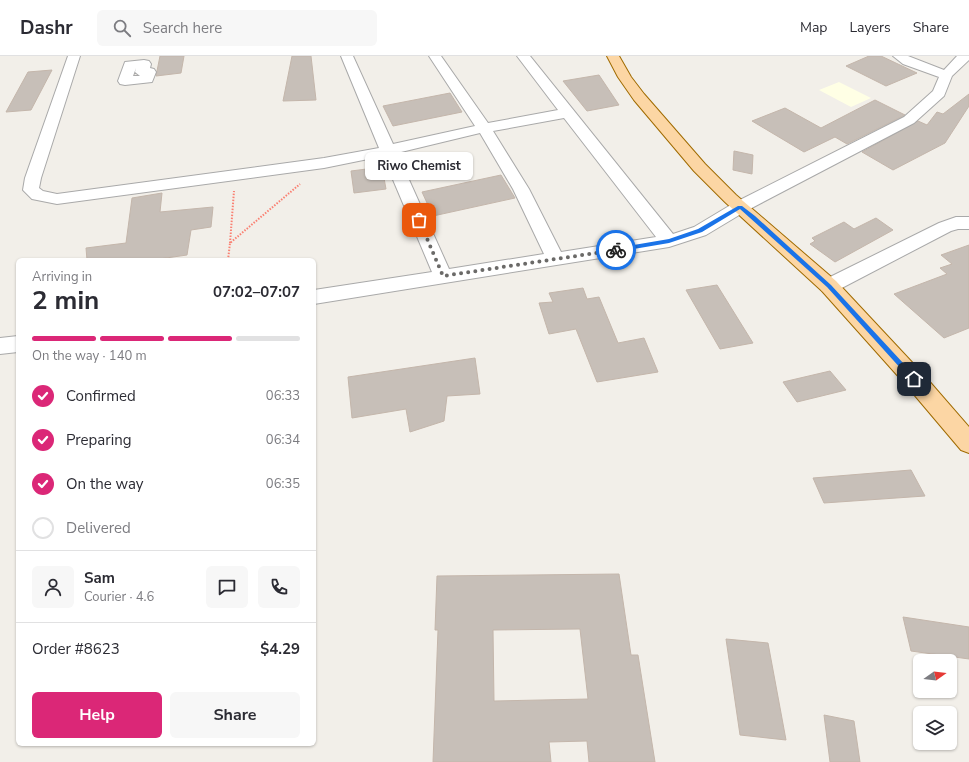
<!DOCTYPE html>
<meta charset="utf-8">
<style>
body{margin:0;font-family:"Nunito Sans",sans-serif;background:#f7f7f7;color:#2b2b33;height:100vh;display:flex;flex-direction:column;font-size:15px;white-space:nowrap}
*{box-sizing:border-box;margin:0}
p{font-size:13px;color:#7c7c81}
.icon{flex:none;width:22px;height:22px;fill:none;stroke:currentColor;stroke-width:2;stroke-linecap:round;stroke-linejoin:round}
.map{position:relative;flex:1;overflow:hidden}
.sheet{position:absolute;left:16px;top:202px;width:300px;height:488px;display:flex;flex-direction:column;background:#fff;border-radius:6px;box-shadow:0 1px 3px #0004}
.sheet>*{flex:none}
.needle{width:26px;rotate:76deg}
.tools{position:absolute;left:913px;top:598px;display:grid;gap:8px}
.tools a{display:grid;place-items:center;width:44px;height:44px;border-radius:6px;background:#fff;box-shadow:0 1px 3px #0004;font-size:20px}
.pin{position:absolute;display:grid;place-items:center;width:34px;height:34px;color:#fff;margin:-17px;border-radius:8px;box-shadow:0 2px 6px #0006}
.courier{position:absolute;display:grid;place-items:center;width:40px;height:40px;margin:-20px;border:3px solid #1a73e8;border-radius:50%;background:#fff;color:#222;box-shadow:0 1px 5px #0007}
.bubble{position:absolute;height:28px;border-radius:6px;background:#fff;box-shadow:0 1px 3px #0004;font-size:13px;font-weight:700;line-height:28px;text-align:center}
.head em{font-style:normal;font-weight:700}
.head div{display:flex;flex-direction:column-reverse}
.head{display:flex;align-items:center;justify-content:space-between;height:68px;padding:0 16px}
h1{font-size:26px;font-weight:700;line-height:30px}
.bar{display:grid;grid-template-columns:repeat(4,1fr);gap:6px 4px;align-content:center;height:48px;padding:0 16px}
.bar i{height:5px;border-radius:3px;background:#e1e1e2}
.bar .on{background:#db2777}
.bar p{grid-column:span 4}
.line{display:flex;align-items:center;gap:10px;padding:0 16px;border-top:1px solid #e1e1e2}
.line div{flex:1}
.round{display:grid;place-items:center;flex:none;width:42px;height:42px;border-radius:6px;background:#f7f7f7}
ol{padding:0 16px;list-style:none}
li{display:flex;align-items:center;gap:12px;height:44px}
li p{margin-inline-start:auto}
li .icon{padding:4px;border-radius:50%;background:#db2777;color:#fff;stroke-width:4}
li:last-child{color:#7c7c81}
li i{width:22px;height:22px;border:2px solid #e1e1e2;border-radius:50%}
.action{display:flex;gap:8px;margin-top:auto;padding:8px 16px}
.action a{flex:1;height:46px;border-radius:6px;background:#db2777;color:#fff;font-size:16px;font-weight:700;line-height:46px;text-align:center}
.action a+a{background:#f7f7f7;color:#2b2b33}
header{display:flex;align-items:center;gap:24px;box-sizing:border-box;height:56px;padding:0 20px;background:#fff;border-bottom:1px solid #e1e1e2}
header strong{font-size:19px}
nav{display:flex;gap:22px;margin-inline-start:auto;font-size:14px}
.search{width:280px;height:36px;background:#f7f7f7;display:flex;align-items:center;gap:10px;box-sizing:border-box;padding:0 14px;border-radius:6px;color:#7c7c81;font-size:15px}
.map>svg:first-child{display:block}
.education{fill:#ffffe5}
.building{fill:#c7bfb8;stroke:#c4b6ab;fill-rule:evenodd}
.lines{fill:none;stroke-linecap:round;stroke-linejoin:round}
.minor-casing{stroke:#a9a9a9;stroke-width:2}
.primary-casing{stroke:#a06b00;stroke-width:2}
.path{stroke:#fa8072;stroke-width:2;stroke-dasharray:1.5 1.5;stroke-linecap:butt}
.minor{fill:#fff;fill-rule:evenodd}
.primary{fill:#fcd6a4;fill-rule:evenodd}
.route{fill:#1a73e8}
.done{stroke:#6b6a68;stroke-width:4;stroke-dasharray:0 7.2}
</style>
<header>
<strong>Dashr</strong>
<div class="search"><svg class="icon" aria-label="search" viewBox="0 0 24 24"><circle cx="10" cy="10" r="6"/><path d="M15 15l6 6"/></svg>Search here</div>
<nav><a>Map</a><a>Layers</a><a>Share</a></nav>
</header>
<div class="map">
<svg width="969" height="706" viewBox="0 0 969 706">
<rect width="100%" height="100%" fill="#f2efe9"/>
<path class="education" d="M839 26 871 42 851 51 819 34Z"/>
<path class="building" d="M160 0H184L181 17 156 20Z
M292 0H311L316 44 283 45Z
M869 0H881L917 17 886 30 846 10Z
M52 14 31 54 6 56 28 16Z
M599 19 619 49 587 55 563 25Z
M450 37 462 56 393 70 383 50Z
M969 38V50L945 87 893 114 862 96 918 65 927 69 937 56 943 58Z
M875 44 905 59 847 88 835 81 804 96 752 65 785 52 821 72Z
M734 95 753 99 752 118 733 114Z
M382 111 386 133 354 137 351 115Z
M501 119 515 142 433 160 422 136Z
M162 137 160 156 213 151 211 171 191 174 187 199 152 204H87L86 192 126 187 132 142Z
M876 162 893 174 835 206 810 188 815 185 812 182 844 166 854 173Z
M969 189V272L944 282 894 238 947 218 940 212 952 208 941 199Z
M717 229 753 287 720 293 686 234Z
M583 232 587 243 599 241 618 287 644 282 658 316 597 326 576 273 549 278 539 247 553 246 549 237Z
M475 302 480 338 447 340 444 365 410 376 406 353 352 362 348 321Z
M830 315 846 334 797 346 783 326Z
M911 414 925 440 824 447 813 422Z
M619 518 631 599H638L655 706H589L587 685 549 686 551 706H433L438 574H435L437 520ZM580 573 588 643 494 645 493 574Z
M903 561 969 571V603L911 595Z
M726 583 768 587 786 684 740 679Z
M824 659 854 665 860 706H830Z"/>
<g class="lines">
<g class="minor-casing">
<path id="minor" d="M68 0H80L41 122 39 132 43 135 57 138 324 102 379 92 341 0H353L393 88 475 70 429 0H441L488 67 558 54 517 0H530L673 178 694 171 734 147 904 61 933 35 939 21 903 8 893 0H908L944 14 957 0H969V4L952 20 944 40 914 67 746 155 706 179 669 191 314 248V234L432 216 383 100 324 112 57 148 32 143 23 134 25 122ZM564 62 656 181 561 196 529 133 493 75ZM480 77 513 133 544 198 449 213 397 97Z
M144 4 149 5 151 8 150 12 154 13 156 16 152 26 125 29 120 28 118 25 125 6ZM136 12 135 16 140 20H133Z
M956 161H969V173H958L951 175 836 235 829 237 822 235 820 230 822 225 939 167Z
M18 280V296L0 298V282Z"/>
</g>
<g class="primary-casing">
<path id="primary" d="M607 0H619L631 21 644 38 705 108 736 139 836 225 922 317 969 371V397L961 394 906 329 822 235 725 146 694 115 634 44 618 21Z"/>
</g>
<path class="path" d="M230 187 234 135
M228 204 230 187 300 128"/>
<use href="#minor" class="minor"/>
<use href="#primary" class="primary"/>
</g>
<path class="route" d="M738 150H742L755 160 831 229 916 321V325H912L827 231 740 153 702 176 669 187 616 196 613 194 616 192 669 183 698 173Z"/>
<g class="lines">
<path class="done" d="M419 164 443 220 616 194"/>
</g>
</svg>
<div class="tools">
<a><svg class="needle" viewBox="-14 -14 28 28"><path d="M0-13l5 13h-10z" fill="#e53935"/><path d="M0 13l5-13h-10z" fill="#7c7c81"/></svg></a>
<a><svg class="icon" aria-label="layers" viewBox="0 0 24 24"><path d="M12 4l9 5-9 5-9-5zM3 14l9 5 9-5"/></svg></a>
</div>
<div class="pin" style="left:419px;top:164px;background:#ea580c"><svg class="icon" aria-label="bag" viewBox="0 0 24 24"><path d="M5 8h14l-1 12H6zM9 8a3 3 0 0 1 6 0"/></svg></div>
<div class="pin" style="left:914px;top:323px;background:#1f2937"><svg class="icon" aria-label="home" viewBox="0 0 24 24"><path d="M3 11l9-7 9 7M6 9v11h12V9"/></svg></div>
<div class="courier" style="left:616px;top:194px"><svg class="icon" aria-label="bike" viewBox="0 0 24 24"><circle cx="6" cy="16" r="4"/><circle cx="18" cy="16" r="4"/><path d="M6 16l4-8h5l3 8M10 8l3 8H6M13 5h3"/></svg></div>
<div class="bubble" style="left:365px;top:96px;width:108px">Riwo Chemist</div>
<section class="sheet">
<div class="head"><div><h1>2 min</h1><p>Arriving in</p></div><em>07:02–07:07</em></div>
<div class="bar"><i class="on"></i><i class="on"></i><i class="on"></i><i></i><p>On the way · 140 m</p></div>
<ol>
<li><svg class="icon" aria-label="check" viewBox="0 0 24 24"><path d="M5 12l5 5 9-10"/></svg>Confirmed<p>06:33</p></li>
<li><svg class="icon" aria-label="check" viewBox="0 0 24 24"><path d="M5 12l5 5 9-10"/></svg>Preparing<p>06:34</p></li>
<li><svg class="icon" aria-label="check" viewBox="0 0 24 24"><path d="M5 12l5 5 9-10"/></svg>On the way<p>06:35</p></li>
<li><i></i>Delivered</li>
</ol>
<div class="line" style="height:72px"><a class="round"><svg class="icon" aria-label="person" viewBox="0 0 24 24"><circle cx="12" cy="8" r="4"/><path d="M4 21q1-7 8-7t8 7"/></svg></a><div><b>Sam</b><p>Courier · 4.6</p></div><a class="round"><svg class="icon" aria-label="chat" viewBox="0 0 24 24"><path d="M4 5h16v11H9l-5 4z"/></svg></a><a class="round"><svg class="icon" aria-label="phone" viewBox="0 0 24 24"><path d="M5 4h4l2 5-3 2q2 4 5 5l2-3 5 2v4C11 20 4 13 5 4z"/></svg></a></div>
<div class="line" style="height:52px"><div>Order #8623</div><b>$4.29</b></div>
<div class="action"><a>Help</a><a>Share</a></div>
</section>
</div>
